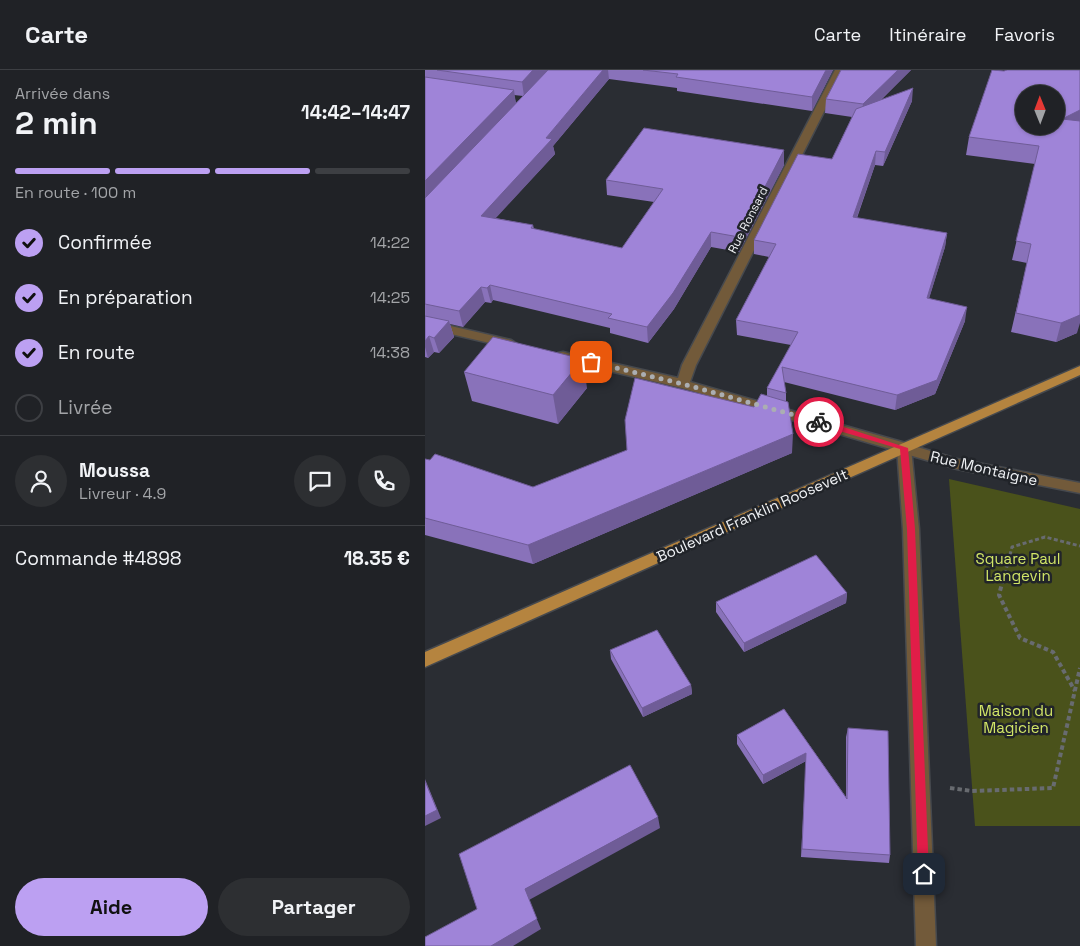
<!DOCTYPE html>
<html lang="fr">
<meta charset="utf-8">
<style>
body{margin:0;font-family:"Space Grotesk",sans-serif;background:#2d2f32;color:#f1f3f6;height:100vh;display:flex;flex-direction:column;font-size:19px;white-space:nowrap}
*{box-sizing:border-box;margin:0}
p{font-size:16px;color:#a2a4a7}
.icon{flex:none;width:28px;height:28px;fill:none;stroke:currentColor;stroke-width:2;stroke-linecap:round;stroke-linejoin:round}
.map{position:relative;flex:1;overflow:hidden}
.panel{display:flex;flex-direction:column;background:#202226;width:425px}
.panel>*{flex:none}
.needle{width:32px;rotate:359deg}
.controls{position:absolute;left:590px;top:15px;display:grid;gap:10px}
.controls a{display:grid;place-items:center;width:50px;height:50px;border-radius:50%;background:#202226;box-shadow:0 1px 4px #0004,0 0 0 1px #3d3f43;font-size:25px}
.pin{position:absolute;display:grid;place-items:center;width:42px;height:42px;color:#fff;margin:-21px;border-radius:10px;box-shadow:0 2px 8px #0006}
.courier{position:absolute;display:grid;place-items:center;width:50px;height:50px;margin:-25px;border:4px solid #e11d48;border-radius:50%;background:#fff;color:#222;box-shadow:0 1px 6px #0007}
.summary em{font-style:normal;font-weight:700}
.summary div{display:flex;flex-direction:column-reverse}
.summary{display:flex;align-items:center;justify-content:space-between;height:85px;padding:0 15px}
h1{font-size:32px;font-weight:700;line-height:38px}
.bar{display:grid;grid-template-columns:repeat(4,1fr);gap:8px 5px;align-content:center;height:60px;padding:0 15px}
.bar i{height:6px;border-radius:4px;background:#3d3f43}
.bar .active{background:#bca0f2}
.bar p{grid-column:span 4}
.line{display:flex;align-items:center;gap:12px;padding:0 15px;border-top:1px solid #3d3f43}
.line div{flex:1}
.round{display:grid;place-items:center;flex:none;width:52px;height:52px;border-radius:26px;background:#2d2f32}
ol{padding:0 15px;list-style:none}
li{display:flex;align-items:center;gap:15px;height:55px}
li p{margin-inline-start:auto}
li .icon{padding:5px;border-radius:50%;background:#bca0f2;color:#111;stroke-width:4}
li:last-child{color:#a2a4a7}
li i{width:28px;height:28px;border:2px solid #3d3f43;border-radius:50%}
.button{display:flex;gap:10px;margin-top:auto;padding:10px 15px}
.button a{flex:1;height:58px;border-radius:30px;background:#bca0f2;color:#111;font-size:20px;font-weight:700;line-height:58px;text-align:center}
.button a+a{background:#2d2f32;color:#f1f3f6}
header{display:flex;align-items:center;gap:30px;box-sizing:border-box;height:70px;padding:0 25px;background:#202226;border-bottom:1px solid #3d3f43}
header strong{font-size:24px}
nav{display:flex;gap:28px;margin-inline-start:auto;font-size:18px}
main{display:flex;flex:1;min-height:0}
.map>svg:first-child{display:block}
.green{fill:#4a521b}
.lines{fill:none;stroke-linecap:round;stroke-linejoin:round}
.pedestrian-casing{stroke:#46494e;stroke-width:3}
.minor-casing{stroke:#46494e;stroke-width:3}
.tertiary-casing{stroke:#46494e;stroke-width:3}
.primary-casing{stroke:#46494e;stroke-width:3}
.path-far1{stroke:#686b70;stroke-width:3;stroke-dasharray:4 2.5;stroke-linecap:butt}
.path{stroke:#686b70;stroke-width:4;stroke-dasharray:4.5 3;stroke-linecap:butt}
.pedestrian{fill:#725a3a;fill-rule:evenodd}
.minor{fill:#725a3a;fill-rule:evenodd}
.tertiary{fill:#725a3a;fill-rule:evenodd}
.primary{fill:#b5843f;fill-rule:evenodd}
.wall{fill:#8972ba;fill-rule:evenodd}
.shaded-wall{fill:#6f5c97}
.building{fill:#9f84d8;stroke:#6f5c97;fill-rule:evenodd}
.route{fill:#e11d48}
.done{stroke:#abaeb2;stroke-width:5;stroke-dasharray:0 9}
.labels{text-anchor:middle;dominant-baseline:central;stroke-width:5;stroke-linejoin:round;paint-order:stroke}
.far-street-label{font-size:12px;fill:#f1f3f6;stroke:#212429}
.street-label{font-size:15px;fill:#f1f3f6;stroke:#212429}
.park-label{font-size:15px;fill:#d2e667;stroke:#212429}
</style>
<header>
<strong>Carte</strong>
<nav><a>Carte</a><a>Itinéraire</a><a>Favoris</a></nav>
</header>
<main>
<section class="panel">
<div class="summary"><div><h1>2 min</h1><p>Arrivée dans</p></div><em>14:42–14:47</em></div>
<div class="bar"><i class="active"></i><i class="active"></i><i class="active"></i><i></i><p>En route · 100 m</p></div>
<ol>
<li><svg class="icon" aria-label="check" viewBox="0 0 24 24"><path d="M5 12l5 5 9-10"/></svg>Confirmée<p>14:22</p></li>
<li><svg class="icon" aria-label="check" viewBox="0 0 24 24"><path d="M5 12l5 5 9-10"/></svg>En préparation<p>14:25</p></li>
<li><svg class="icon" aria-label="check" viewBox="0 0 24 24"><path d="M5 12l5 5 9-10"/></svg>En route<p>14:38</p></li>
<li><i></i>Livrée</li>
</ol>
<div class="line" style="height:90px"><a class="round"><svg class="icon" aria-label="person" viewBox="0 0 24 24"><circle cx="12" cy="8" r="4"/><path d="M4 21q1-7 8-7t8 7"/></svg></a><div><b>Moussa</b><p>Livreur · 4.9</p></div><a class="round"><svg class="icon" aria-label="chat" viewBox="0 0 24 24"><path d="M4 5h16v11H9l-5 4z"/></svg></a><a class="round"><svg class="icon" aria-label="phone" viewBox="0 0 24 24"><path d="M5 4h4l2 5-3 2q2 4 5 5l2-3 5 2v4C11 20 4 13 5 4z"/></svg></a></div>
<div class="line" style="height:65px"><div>Commande #4898</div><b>18.35 €</b></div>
<div class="button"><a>Aide</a><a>Partager</a></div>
</section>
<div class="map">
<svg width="655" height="876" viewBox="0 0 655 876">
<rect width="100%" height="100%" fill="#2a2d33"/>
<path class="green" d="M524 409 655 439V756H550Z"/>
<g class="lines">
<g class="pedestrian-casing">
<path id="pedestrian" d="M479 373 532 389 655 413V423L532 399 474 382 472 378 474 374Z"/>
</g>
<g class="minor-casing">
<path id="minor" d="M410 0H420L271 295 265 312 484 374 486 378 484 382 479 383 257 318 133 289 131 286 133 283 138 282 253 308 257 295Z
M0 250 86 270 92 274 86 278 0 258Z"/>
</g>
<g class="tertiary-casing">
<path id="tertiary" d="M479 373 484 374 486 378 494 459 511 876H491L478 459 472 378 474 374Z"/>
</g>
<g class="primary-casing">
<path id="primary" d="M655 296V305L0 597V582Z"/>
</g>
<path class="path-far1" d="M580 504 587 477 620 467 655 476"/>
<path class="path" d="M580 502 574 525 595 568 628 582 650 621
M525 718 547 721 628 718 655 598"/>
<use href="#pedestrian" class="pedestrian"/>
<use href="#minor" class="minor"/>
<use href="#tertiary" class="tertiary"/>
<use href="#primary" class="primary"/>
</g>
<path class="wall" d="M0 0H408L387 41 252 21V18L184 9 128 76 130 84 70 148 108 155 109 159 197 178 229 132 182 125 181 110 359 95 314 182 286 177 249 239 223 273 185 263V258L68 230 66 233 60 232 38 257 25 254 29 267 14 283 9 282 3 288 0 287ZM89 25 98 26 91 33Z
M416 0H486L455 31H487L458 96 450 95 432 148 522 163 520 177 504 228 540 251 510 324 470 340 359 312 361 323V331L367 383 108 494 0 465V389L108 417 329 337 342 326V318L366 275 312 265 311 250 344 187 329 184V170L407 89 427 47 400 43 401 29Z
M655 0 652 263 631 272 586 262 602 193 587 190 610 94 541 85 544 67 579 1Z
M39 302 162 318 133 354 47 331Z
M422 523 421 533 319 582 291 542V532Z
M185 580 266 615 267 624 218 647 186 589Z
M359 639 421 727V667L423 658 465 785 464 793 376 787 381 691 338 714 312 674V665Z"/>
<path class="shaded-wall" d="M108 0H123L99 26 97 12Z
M178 0H183L184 9 128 76 130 84 59 161 56 146Z
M401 0H408L387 41V27Z
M473 0H486L436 49 438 34Z
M488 18 487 31 458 96 460 82Z
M89 20 91 34 0 130V111Z
M655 40V56L637 49Z
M359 80V95L314 182V167Z
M451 81 450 95 427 161 428 147Z
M286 162V177L249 239 223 273 222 257Z
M522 163 520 177 500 242 502 228Z
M65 215 68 230 66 233 62 218Z
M56 217 60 232 38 257 34 241Z
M542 237 540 251 510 324 470 340 472 325Z
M655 245V253L652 263 631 272 636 253Z
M24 251 29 267 14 283 9 268Z
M4 266 9 282 3 288 0 277V271Z
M158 289 162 318 133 354 128 325Z
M368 364 367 383 108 494 103 475Z
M422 523 421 533 319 582V573Z
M266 615 267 624 218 647 217 638Z
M381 683V691L338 714V705Z
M0 709 16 748 0 756Z
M233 747 235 758 104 830 116 859 88 876H66L100 819Z"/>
<path class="building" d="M12 0H108L97 12Z
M123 0H178L121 68 127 69 56 146 108 155 106 158 197 178 238 119 181 110 219 58 359 80 314 167 286 162 248 223 222 257 183 248 187 244 65 215 62 218 56 217 34 241 0 234V128L1 127Z
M218 0H401L387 27 251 7 253 4Z
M416 0H473L438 34 401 29Z
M567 0 579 1 582 0H655V40L637 49 655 51V245L636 253 591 243 606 174 591 171 614 76 544 67ZM599 24H631V56H599Z
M0 7 89 20 0 111Z
M488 18 460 82 451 81 428 147 522 163 502 228 542 237 512 310 472 325 357 297 361 323 342 318 373 262 311 250 351 174 329 170 373 84 407 89 431 39Z
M0 246 24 251 9 268 4 266 0 271Z
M68 267 158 289 128 325 39 302Z
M210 308 329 337 336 324 363 332 368 364 103 475 0 448V389L5 390 10 384 108 417 202 380 200 350Z
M391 485 422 523 319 573 291 532Z
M232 560 266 615 217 638 185 580Z
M359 639 422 729 423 658 463 661 465 785 377 779 381 683 338 705 312 665Z
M205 695 233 747 100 819 112 849 66 876H0V867L52 839 34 784Z
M0 711 12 740 0 746Z"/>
<path class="route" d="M391 350H397L483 378 490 459 504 804 502 808 499 810 495 808 493 804 482 459 475 379 391 354Z"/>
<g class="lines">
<path class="done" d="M166 292 258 314 394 352"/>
</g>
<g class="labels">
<g class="far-street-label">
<text transform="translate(323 150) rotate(-63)">Rue Ronsard</text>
</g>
<g class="street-label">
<text transform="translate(559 398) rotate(13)">Rue Montaigne</text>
<text transform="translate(327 445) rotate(-24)">Boulevard Franklin Roosevelt</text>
</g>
<g class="park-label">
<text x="593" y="488">Square Paul<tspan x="593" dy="17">Langevin</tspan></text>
<text x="591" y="640">Maison du<tspan x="591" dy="17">Magicien</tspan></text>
</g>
</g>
</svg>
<div class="controls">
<a><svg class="needle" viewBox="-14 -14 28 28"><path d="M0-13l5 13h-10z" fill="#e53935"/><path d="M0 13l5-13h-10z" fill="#a2a4a7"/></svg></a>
</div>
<div class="pin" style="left:166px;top:292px;background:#ea580c"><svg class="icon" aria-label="bag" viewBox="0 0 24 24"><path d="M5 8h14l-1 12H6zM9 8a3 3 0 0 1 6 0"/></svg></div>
<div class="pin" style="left:499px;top:804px;background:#1f2937"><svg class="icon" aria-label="home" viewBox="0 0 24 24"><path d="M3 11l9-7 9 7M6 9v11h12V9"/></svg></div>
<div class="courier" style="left:394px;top:352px"><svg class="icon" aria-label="bike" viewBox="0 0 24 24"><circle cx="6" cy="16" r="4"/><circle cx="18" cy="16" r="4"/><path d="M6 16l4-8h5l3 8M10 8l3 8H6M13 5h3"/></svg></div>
</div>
</main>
